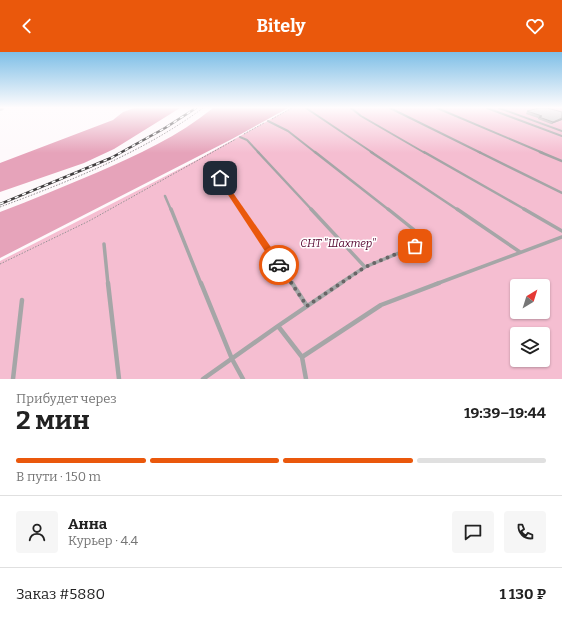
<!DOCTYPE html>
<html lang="ru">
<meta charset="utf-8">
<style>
body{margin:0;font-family:Bitter,serif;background:#f6f6f6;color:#222;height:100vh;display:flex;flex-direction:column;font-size:15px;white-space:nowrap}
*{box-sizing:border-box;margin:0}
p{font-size:13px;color:#767676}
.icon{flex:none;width:22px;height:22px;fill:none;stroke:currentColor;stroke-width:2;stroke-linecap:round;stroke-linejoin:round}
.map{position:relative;height:327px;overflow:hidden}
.details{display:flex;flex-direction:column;background:#fff;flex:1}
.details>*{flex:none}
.needle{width:26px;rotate:38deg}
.fabs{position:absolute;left:510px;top:227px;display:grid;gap:8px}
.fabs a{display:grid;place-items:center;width:40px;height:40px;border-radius:4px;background:#fff;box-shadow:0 1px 3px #0004;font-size:20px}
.pin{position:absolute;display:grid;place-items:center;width:34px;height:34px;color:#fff;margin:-17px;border-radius:8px;box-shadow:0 2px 6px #0006}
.courier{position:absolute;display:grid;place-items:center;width:40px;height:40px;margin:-20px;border:3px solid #ea580c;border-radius:50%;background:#fff;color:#222;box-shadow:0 1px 5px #0007}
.headline em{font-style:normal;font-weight:700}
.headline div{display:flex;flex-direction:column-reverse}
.headline{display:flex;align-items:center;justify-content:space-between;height:68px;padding:0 16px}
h1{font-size:26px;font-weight:700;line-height:30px}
.bar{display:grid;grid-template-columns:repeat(4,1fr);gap:6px 4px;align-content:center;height:48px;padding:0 16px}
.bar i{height:5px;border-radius:3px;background:#e0e0e0}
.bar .current{background:#ea580c}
.bar p{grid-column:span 4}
.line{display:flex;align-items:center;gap:10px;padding:0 16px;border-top:1px solid #e0e0e0}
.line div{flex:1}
.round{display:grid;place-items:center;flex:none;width:42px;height:42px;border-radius:4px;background:#f6f6f6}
header{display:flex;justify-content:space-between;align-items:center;height:52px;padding:0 16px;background:#ea580c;color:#fff;font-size:18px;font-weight:700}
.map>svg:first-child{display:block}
.green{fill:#f5bed1;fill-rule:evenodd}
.forest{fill:#e6a3ba}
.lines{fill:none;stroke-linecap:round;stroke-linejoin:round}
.path{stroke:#959193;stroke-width:1;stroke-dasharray:1.5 1.5;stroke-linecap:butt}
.service-far3{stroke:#a5a6a7;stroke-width:2}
.service-far2{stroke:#a5a6a7;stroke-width:2.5}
.service-far1{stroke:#a5a6a7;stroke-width:3.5}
.service{stroke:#a5a6a7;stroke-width:4.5}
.minor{stroke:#a5a6a7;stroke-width:5.5}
.rail-casing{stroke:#413e3f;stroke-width:2.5}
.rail{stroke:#fff;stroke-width:1.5;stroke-dasharray:4;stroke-linecap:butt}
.wall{fill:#afabac}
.shaded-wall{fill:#8e8b8c}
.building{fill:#cbc7c8;stroke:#8e8b8c}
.route{fill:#ea580c}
.done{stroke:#696667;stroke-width:4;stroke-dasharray:0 7.2}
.labels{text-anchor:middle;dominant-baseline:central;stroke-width:3;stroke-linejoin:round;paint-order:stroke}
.park-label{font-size:11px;font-style:italic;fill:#55062f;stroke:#fff}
</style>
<header><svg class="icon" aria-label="back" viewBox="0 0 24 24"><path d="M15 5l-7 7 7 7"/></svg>Bitely<svg class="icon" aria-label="heart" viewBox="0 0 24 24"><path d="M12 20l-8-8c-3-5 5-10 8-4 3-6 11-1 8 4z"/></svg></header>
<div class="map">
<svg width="562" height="327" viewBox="0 0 562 327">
<rect width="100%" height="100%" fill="#fef9fb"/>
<path class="green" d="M291 56H562V327H0V209L195 109ZM517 234H543V260H517ZM517 282H543V308H517Z"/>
<path class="forest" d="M134 56H180L114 97 84 111 0 140V111L113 68 123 60Z
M213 56H288L232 87 0 206V160C32 148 64 134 96 121 137 103 179 84 213 56Z"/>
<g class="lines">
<path class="path" d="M272 67 292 56
M244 82 264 71
M0 155C70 129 142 101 203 56
M0 212 89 169 236 87"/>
<path class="service-far3" d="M306 56 373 101
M351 56 361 64 425 101
M390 56 481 101
M437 56 543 101
M487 56 562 84
M499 56 562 79
M268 69 288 79 316 101
M240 85 247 88 259 101"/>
<path class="service-far2" d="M258 100 312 158
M315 100 389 158
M371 100 458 158
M424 100 526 158
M479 100 562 141
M540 100 562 109
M211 113 242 158
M165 144 171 158"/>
<path class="service-far1" d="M171 157 201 232
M241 157 292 232
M311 157 365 215
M457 157 520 200
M524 157 562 179
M104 192 108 232
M339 232 365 215 428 189 388 157
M436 232 562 185"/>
<path class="service" d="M108 231 119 327
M201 231 232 307 243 327
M292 231 307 254
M278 274 341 231
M302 305 306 327
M13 327 22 248
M203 327 278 274 302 305 381 253 439 231"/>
<path class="minor" d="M0 56H1"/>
<g class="rail-casing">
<path id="rail" d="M0 152 111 106 165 76 196 56"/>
</g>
<use href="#rail" class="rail"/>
</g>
<path class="wall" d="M527 59 562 60V68L551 72 538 67V66L526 62Z"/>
<path class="shaded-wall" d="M562 66V68L551 72 553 70Z"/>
<path class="building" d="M539 56H547L562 60V66L553 70 539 65 542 64 527 59Z"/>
<linearGradient id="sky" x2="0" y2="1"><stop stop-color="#7ebfe7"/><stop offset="0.55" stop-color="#fffcfd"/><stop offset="1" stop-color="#fffcfd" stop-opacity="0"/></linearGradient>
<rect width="562" height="101" fill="url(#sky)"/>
<path class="route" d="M220 124 222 125 282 211V216H276L217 126Z"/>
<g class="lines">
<path class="done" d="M279 213 307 254 365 215 415 194"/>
</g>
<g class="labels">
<g class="park-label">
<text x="338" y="191">СНТ "Шахтер"</text>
</g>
</g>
</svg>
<div class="fabs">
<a><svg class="needle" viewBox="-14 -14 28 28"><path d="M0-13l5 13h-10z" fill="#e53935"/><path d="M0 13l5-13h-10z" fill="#767676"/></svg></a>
<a><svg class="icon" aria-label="layers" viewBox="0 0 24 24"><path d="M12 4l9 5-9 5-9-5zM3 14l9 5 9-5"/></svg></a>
</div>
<div class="pin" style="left:415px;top:194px;background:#ea580c"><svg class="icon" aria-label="bag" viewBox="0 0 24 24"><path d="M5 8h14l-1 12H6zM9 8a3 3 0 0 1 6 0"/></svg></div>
<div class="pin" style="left:220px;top:126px;background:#1f2937"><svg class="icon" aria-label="home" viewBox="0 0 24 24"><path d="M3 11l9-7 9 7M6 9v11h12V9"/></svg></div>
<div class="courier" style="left:279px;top:213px"><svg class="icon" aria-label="car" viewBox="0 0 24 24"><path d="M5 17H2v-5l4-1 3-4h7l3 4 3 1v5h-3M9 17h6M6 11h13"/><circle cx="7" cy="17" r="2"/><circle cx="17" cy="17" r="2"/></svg></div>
</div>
<section class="details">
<div class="headline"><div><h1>2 мин</h1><p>Прибудет через</p></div><em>19:39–19:44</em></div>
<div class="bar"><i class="current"></i><i class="current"></i><i class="current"></i><i></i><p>В пути · 150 m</p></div>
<div class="line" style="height:72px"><a class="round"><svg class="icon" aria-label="person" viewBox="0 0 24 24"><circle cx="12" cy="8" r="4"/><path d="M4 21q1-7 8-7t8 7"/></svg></a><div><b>Анна</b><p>Курьер · 4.4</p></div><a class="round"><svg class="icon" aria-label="chat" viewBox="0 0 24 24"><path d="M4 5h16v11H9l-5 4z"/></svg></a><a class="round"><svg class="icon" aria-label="phone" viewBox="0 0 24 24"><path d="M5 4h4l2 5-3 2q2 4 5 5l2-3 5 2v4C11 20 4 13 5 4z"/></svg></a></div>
<div class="line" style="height:52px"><div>Заказ #5880</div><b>1 130 ₽</b></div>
</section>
